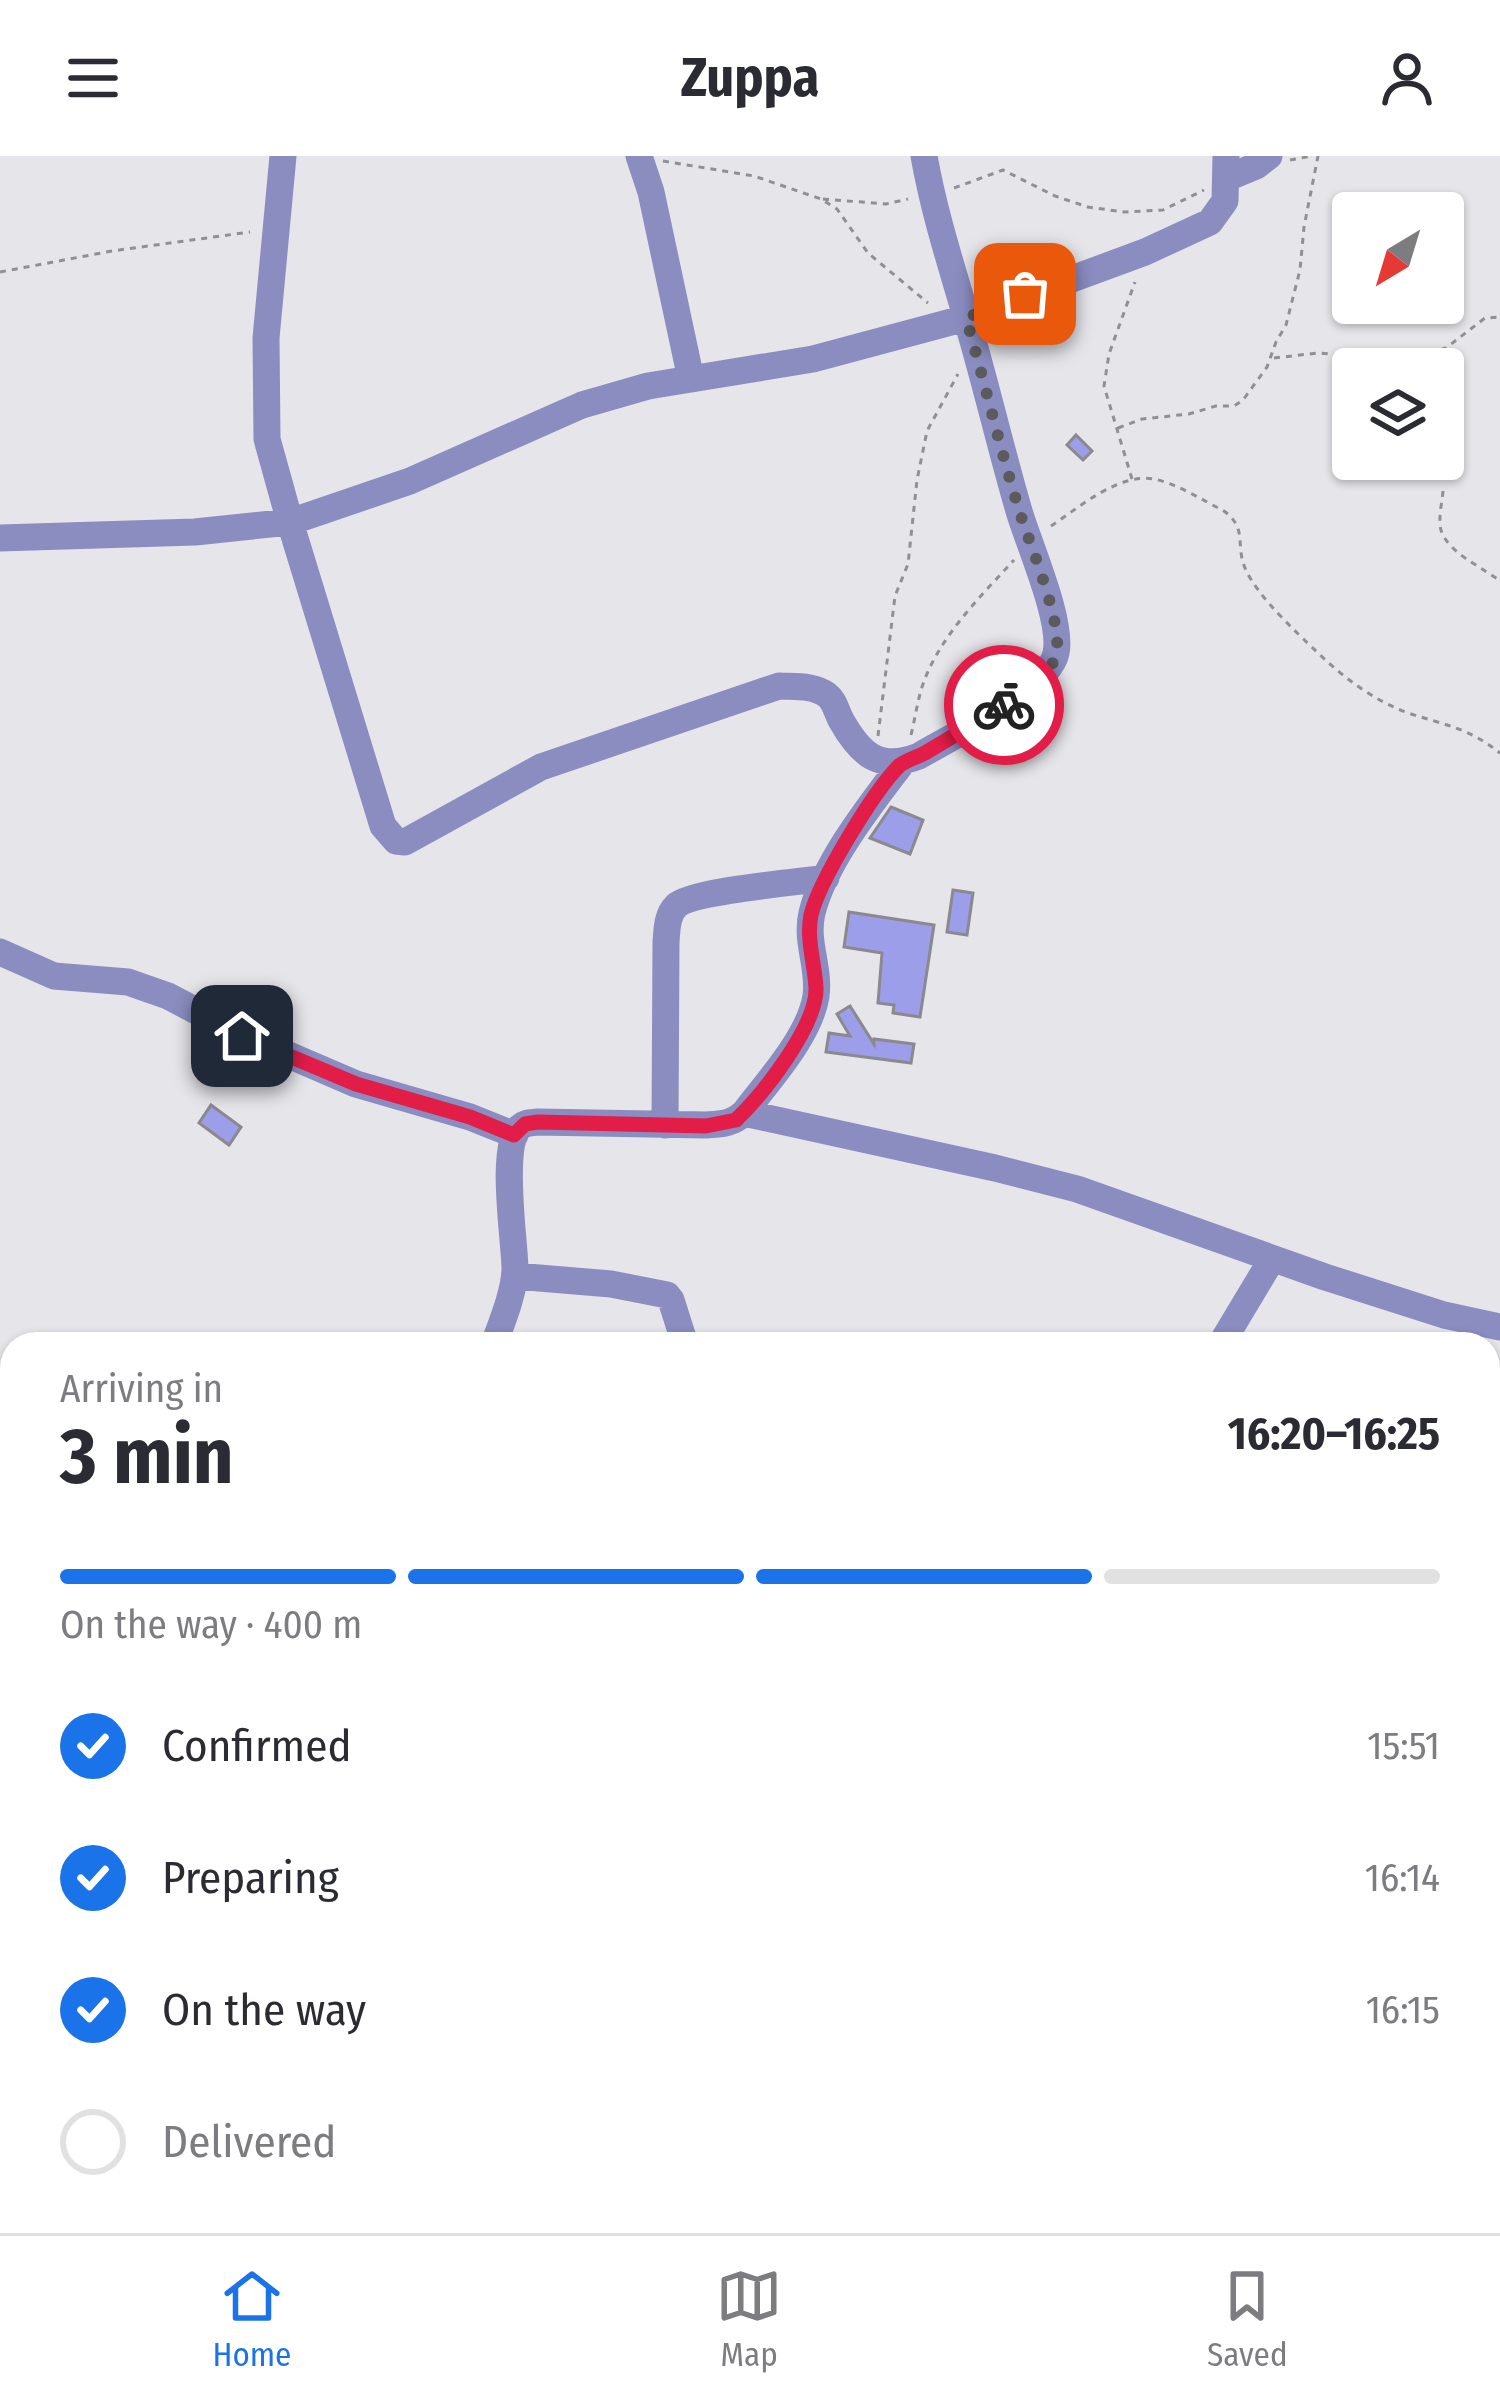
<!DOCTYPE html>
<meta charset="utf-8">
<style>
body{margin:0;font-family:"Fira Sans Condensed",sans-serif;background:#f7f7f7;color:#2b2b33;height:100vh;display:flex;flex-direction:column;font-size:45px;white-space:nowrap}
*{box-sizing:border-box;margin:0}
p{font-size:39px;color:#7c7c81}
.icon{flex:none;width:66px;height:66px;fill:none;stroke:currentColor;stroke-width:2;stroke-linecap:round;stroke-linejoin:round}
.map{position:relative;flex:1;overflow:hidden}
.drawer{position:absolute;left:0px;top:1176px;width:1500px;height:903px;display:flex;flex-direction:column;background:#fff;border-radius:36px 36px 0 0;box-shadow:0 3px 9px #0004}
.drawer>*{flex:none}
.needle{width:78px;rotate:218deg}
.fabs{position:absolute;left:1332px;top:36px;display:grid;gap:24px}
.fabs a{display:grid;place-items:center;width:132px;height:132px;border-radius:12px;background:#fff;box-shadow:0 3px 9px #0004;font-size:60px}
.pin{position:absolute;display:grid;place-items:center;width:102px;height:102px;color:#fff;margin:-51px;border-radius:24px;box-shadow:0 6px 18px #0006}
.courier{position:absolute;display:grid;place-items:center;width:120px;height:120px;margin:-60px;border:9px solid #e11d48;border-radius:50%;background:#fff;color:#222;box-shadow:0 3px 15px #0007}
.headline em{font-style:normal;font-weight:700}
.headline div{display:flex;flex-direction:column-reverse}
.headline{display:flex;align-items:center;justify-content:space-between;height:204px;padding:0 60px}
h1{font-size:78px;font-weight:700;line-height:90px}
.bar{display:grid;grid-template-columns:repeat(4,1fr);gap:18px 12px;align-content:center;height:144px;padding:0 60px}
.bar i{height:15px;border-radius:9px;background:#e1e1e2}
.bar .on{background:#1a73e8}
.bar p{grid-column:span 4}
ol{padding:0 60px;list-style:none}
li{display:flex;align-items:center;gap:36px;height:132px}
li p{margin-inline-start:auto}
li .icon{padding:12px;border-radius:50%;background:#1a73e8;color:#fff;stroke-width:4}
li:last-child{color:#7c7c81}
li i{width:66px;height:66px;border:6px solid #e1e1e2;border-radius:50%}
header{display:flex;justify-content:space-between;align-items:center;height:156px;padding:0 60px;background:#fff;font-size:54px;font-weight:700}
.tab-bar{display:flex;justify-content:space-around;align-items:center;height:168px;border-top:3px solid #e1e1e2;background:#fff;font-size:33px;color:#7c7c81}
.tab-bar a{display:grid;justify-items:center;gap:6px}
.tab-bar .on{color:#1a73e8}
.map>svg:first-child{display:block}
.building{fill:#9c9ee9;stroke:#89898e;stroke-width:3}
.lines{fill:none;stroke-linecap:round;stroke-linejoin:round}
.path{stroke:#909094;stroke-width:3;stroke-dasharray:6 6;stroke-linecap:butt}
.minor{stroke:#8b8dc1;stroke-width:27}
.done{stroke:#5b5b5e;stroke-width:12;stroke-dasharray:0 21.6}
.route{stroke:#e11d48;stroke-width:15}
</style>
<header><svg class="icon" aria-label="menu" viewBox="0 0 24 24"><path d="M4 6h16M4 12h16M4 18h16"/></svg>Zuppa<svg class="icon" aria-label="person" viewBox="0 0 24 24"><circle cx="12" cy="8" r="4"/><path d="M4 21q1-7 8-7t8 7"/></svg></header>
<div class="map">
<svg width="1500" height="2077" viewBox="0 0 1500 2077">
<rect width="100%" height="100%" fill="#e5e5ea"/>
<path class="building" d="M1076 279 1092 295 1083 304 1067 289Z
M891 651 923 664 910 698 870 682Z
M953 734 973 737 967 779 947 776Z
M849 756 934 769 920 861 893 857 894 849 878 847 882 797 844 791Z
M850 850 874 888V883L914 888 911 907 826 896 829 877 850 880 837 858Z
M211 949 241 971 229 989 199 967Z"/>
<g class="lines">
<path class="path" d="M1290 4 1312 0
M663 5 754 20 821 43 837 53 868 97 928 147
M954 32 1003 14 1055 40 1088 51 1124 56 1163 54 1204 34
M823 43 886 48 908 43
M0 116 112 95 250 76
M1274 202 1318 197 1355 200 1402 195 1433 196 1446 192 1485 162 1500 161
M1118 272 1142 263 1189 258 1216 250H1234L1243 244 1267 211 1276 186 1286 169 1300 114 1304 71 1318 0
M1132 323 1104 230 1109 198 1135 126
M1443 335C1442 347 1438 363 1441 374 1448 397 1482 411 1500 425
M1051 370C1080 351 1118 317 1154 323 1178 328 1202 344 1224 355 1248 373 1235 388 1245 412 1257 440 1295 475 1317 496 1344 522 1373 544 1408 557 1445 569 1469 572 1500 597
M911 579C915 563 917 547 922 531 938 482 980 441 1014 404
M878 580 895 440 908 408 917 324 927 275 958 218"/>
<path class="minor" d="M283 0 266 182 267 283 290 366 383 670 396 685 405 686 541 611 779 530C795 531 813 529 827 539 835 545 836 555 841 564 860 598 879 616 919 600 951 581 1049 533 1056 497 1063 465 1029 389 1019 355 1002 297 988 237 971 178 954 117 935 62 924 0
M639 0 651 36 691 223
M1227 22 1256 10 1269 0
M0 382 195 376 290 366 410 325 582 249 648 230 813 203 966 162 1145 96 1210 66 1225 45 1226 0
M0 796 54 820 128 826 168 840 242 879 356 928 470 961 515 979
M744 957 995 1012 1077 1033 1325 1121 1444 1159 1500 1171
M665 969 666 786C667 773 667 759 676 750 691 735 799 726 826 722
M515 1120 611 1128 667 1139 671 1144 685 1188
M494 1188C502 1166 514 1137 515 1114 515 1085 499 990 520 971 526 966 530 967 538 966L706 969C721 968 732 968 744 957 768 925 810 880 816 840 820 812 805 785 812 757 824 707 871 648 902 607
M1221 1188 1272 1103
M0 1310 12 1308
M1488 1312 1500 1317
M1488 1667 1500 1644
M0 2040 12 2051
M1488 2060 1500 2054
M32 2067 46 2077
M594 2067 595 2077
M1003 2067 1005 2077
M1350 2067 1363 2077
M1470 2067V2073
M721 2077 724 2067
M1255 2077 1265 2067"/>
</g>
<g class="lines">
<path class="done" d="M1004 549C1023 538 1049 522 1056 499 1064 469 1030 389 1020 357 1000 293 985 227 966 162L1025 138"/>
<path class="route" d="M242 880 356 928 470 961 514 979 525 968 538 966 706 970 736 964C763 938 817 870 816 832 815 808 806 784 811 759 819 725 875 633 900 609 907 604 917 601 925 597 951 582 978 565 1004 549"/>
</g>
</svg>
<div class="fabs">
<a><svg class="needle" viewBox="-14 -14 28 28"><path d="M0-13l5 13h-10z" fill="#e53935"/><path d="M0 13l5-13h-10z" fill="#7c7c81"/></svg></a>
<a><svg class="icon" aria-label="layers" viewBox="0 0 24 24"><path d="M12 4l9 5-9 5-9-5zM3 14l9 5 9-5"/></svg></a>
</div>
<div class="pin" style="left:1025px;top:138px;background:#ea580c"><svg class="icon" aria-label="bag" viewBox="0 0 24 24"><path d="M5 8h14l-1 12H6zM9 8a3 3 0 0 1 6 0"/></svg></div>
<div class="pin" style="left:242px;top:880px;background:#1f2937"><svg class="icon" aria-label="home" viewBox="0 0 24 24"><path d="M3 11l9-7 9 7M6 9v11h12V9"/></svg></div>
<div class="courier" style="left:1004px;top:549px"><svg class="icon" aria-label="bike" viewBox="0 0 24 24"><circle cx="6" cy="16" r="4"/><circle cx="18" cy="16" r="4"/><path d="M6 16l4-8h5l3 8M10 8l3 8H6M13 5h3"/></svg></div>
<section class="drawer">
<div class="headline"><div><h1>3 min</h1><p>Arriving in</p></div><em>16:20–16:25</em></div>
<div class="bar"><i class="on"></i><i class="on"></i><i class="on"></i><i></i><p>On the way · 400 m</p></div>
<ol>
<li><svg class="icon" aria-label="check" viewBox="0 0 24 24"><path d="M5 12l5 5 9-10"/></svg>Confirmed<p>15:51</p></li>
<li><svg class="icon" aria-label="check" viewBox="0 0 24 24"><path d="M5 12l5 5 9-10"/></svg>Preparing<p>16:14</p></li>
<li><svg class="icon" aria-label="check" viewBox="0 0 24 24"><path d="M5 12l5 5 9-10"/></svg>On the way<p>16:15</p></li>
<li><i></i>Delivered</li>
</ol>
</section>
</div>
<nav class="tab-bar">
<a class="on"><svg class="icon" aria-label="home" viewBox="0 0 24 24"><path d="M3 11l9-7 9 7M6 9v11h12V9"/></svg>Home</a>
<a><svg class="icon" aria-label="map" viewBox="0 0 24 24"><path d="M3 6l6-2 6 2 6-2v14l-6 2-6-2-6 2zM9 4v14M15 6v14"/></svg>Map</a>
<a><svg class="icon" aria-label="saved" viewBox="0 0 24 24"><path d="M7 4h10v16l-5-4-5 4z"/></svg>Saved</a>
</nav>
